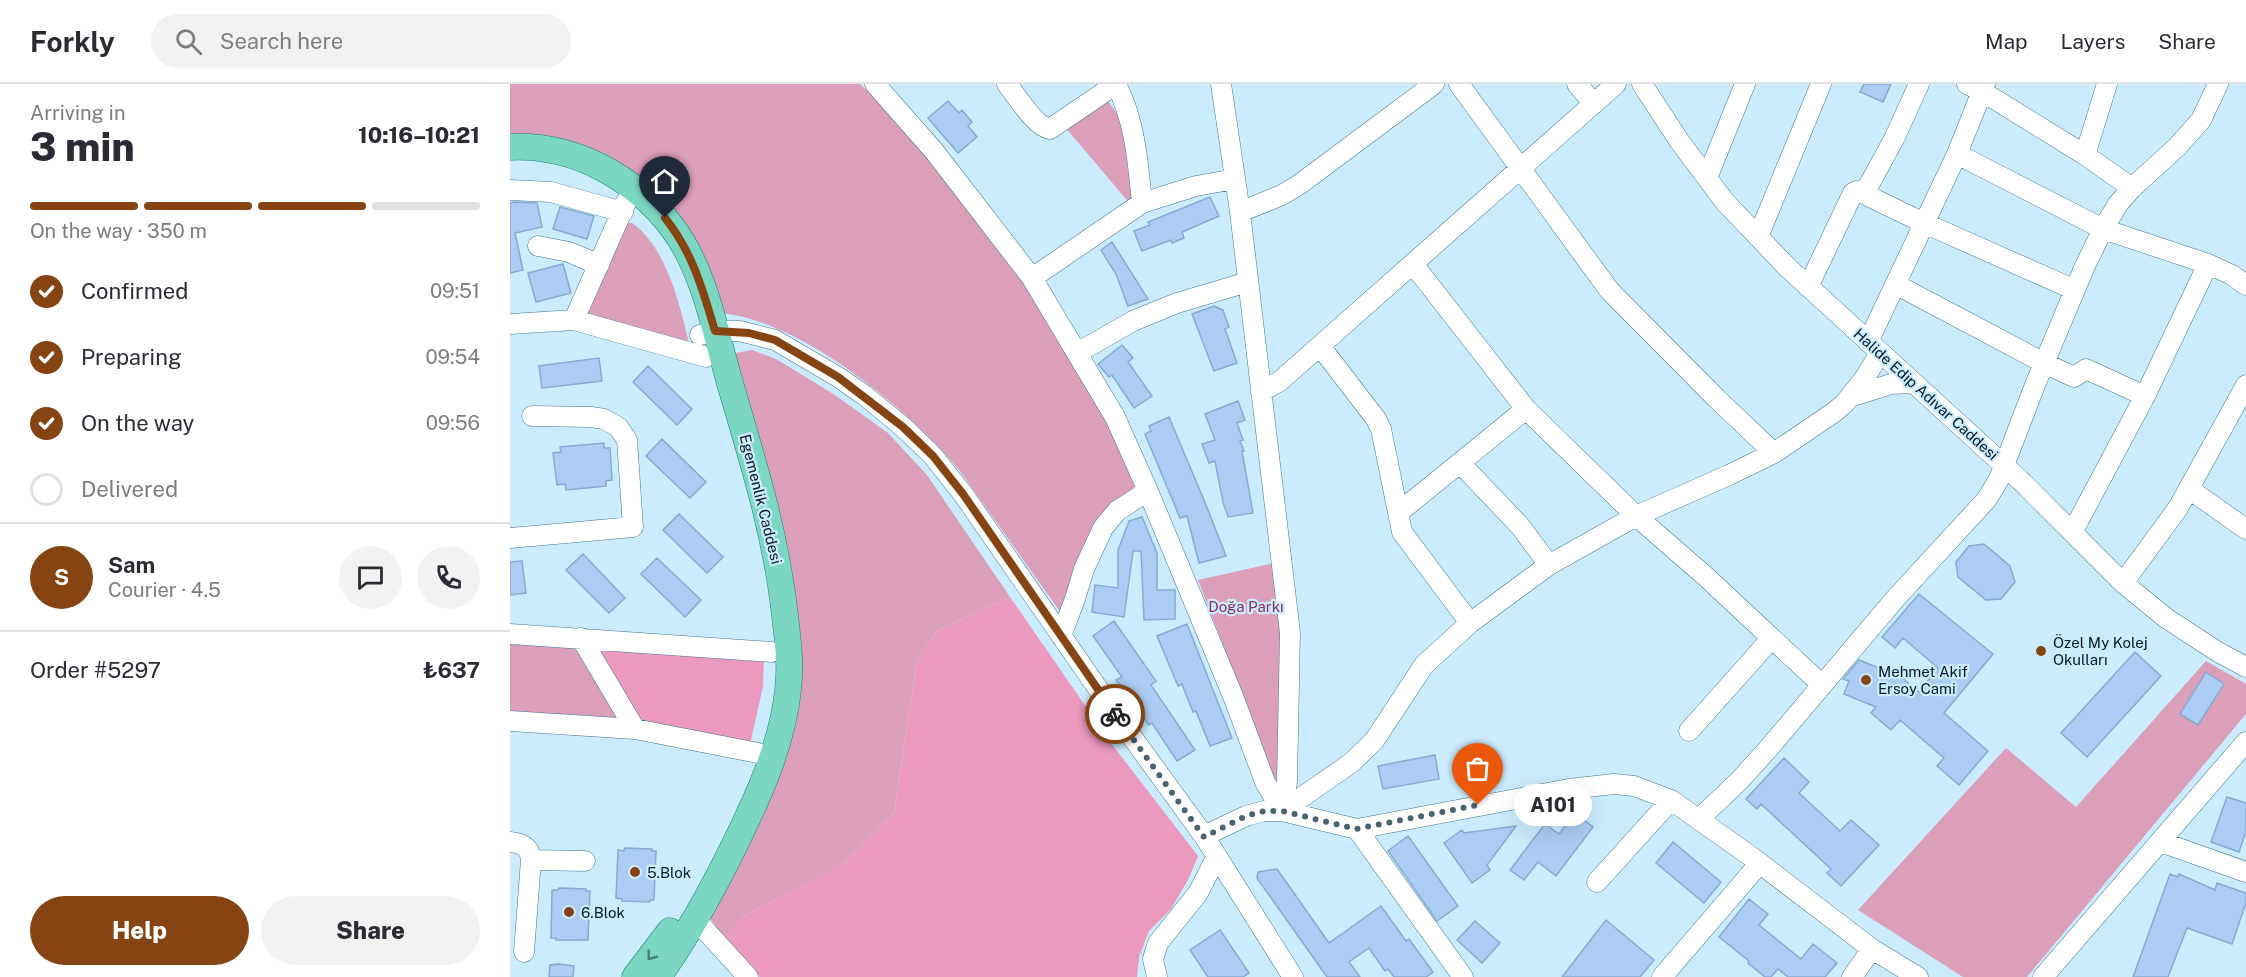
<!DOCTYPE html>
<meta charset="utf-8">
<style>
body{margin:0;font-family:"Public Sans",sans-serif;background:#f2f2f3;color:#2b2b33;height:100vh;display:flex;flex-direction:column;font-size:22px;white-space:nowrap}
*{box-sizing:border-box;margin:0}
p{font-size:20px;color:#7c7c81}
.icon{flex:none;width:33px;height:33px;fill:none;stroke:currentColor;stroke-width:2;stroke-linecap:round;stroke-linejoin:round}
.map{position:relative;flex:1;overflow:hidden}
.details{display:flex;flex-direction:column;background:#fff;width:510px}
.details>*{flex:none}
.pin{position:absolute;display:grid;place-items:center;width:51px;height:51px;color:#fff;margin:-62px -26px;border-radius:50% 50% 50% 0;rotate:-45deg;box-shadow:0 0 6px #0007}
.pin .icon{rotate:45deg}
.courier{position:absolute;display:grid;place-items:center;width:60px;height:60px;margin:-30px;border:4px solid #864413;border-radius:50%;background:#fff;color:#222;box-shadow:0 2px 8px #0007}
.bubble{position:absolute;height:42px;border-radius:21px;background:#fff;box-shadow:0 6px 24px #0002;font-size:20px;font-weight:800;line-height:42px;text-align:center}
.headline em{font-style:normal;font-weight:800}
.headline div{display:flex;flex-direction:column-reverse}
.headline{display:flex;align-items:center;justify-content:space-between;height:102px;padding:0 30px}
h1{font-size:39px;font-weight:800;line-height:45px}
.bar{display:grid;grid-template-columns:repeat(4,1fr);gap:9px 6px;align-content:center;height:72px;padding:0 30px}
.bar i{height:8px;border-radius:4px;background:#e1e1e2}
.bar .current{background:#864413}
.bar p{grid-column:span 4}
.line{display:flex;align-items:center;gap:15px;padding:0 30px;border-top:2px solid #e1e1e2}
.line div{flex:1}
.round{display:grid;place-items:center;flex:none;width:63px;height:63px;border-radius:32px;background:#f2f2f3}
ol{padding:0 30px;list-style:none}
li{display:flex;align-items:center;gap:18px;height:66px}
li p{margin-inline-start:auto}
li .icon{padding:6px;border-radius:50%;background:#864413;color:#fff;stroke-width:4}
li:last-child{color:#7c7c81}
li i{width:33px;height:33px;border:3px solid #e1e1e2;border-radius:50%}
.primary-button{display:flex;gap:12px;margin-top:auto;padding:12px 30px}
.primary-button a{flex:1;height:69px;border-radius:36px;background:#864413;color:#fff;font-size:24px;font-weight:800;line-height:69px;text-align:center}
.primary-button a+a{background:#f2f2f3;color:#2b2b33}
header{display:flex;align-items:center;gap:36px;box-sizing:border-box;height:84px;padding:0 30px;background:#fff;border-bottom:2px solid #e1e1e2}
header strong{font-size:28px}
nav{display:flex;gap:33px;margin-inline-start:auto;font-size:21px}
.search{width:420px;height:54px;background:#f2f2f3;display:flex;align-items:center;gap:15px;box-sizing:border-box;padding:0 21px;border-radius:33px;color:#7c7c81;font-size:22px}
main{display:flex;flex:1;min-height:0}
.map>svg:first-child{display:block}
.green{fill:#dc9fb9}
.forest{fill:#eb9abd}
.building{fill:#accdf3;stroke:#86aad2;stroke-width:1.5}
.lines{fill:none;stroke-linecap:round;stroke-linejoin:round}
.minor-casing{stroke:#407690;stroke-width:21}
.major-casing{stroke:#198370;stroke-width:27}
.minor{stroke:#fff;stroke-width:20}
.major{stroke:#7cd7c2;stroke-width:26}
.oneway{stroke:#46827b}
.done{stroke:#4a6370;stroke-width:6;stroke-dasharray:0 10.8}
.route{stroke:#864413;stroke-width:8}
.poi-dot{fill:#864413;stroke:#cbecfe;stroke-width:2}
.labels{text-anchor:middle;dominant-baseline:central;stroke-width:4.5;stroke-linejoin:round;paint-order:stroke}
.street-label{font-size:15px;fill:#041924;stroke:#cbecfe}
.park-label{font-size:15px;fill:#8a2c5d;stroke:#cbecfe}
.poi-label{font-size:15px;fill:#041924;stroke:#cbecfe;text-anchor:start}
</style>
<header>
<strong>Forkly</strong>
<div class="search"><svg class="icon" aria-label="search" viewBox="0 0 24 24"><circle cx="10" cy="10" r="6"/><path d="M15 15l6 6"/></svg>Search here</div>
<nav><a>Map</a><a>Layers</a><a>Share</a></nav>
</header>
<main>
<section class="details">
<div class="headline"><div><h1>3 min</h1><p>Arriving in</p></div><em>10:16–10:21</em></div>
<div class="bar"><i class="current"></i><i class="current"></i><i class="current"></i><i></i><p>On the way · 350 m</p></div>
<ol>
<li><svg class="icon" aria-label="check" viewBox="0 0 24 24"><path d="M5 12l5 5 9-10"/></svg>Confirmed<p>09:51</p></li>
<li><svg class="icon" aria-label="check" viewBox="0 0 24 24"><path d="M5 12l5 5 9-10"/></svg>Preparing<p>09:54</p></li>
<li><svg class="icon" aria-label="check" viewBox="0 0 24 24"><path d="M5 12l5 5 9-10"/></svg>On the way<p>09:56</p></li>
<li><i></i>Delivered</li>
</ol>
<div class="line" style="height:108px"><b class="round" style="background:#864413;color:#fff">S</b><div><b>Sam</b><p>Courier · 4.5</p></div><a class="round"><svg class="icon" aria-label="chat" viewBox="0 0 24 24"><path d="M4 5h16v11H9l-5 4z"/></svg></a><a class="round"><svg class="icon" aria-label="phone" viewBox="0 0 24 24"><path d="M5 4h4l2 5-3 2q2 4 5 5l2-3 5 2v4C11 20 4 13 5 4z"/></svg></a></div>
<div class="line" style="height:78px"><div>Order #5297</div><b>₺637</b></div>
<div class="primary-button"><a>Help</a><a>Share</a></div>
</section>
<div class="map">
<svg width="1736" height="893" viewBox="0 0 1736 893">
<rect width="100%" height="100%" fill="#cbecfe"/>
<path class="green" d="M0 0H350L378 27 435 93 506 185 594 328 625 403 604 421 551 529 450 387C400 326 289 234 208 229L159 125 0 54Z
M598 17 611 35 623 119 621 121 555 43Z
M118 139H122C155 162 169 217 178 255L177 259 78 231V226L114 143Z
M242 266 266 275 325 311 378 349 417 391 500 513 428 546 407 575 384 729 335 779 236 831 213 853 199 832 286 612 220 270Z
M764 479C775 552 773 626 766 699L688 496Z
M0 557 70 565 109 630 107 634 0 629Z
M1696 577 1736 600V630L1517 893H1453L1348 826 1496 664 1566 723Z"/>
<path class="forest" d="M500 513 604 663 688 772 679 794 661 825 639 847 629 873 627 893H250L213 853 236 831 335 779 384 729 407 575 428 546Z
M83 564 254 574 253 602 240 661 128 637Z"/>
<path class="building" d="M1354 0H1381L1373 18 1350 8Z
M438 17 449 29 452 26 462 38 458 42 467 53 448 69 418 34Z
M700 113 709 132 672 148 674 154 662 159 661 156 632 167 624 147 640 141 638 138Z
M4 118 27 119 32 143 5 149 13 186 0 189V119Z
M50 123 84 132 77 155 43 145Z
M602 158 638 215 618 222 606 190 591 166Z
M53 180 61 209 26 218 18 189Z
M704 222 713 226 719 243 715 245 727 279 704 287 682 230Z
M612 261 623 274 618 278 642 312 624 324 602 291 599 293 588 280Z
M89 274 92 297 32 304 29 282Z
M138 282 182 325 167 341 123 298Z
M728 317 735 336 727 339 733 356 730 357 734 367H732L743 429 718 433 713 418 705 377 699 379 692 360 705 356 695 330Z
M659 333 696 421 716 472 689 479 677 432 670 434 635 350 641 347 639 342Z
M152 355 196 398 180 414 136 372Z
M94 359V364H100L102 396 96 397V402L56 406 55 400 47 401 43 369 51 368 50 363Z
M169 430 213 473 197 489 153 446Z
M632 433 647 469V506H665V535L634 536 631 467H623L614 533 582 528 585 501 608 504V466L619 437Z
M1474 460 1500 482 1505 498 1491 515 1476 516 1448 493 1446 478 1459 462Z
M73 470 115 514 99 529 56 486Z
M147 474 191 516 175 533 131 490Z
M12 477 16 509 0 511V478Z
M1409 510 1483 570 1434 629 1478 667 1449 701 1427 682 1434 674 1390 636 1381 646 1361 629 1366 623 1334 610 1339 597 1333 595 1349 576 1391 593 1409 608 1428 584 1393 554 1385 564 1372 553Z
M604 537 646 597 641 601 685 666 667 677 642 639 639 641 606 596 612 593 583 552Z
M677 540 722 654 700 662 686 627 683 628 672 600 668 602 647 552Z
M1625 568 1651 592 1577 673 1551 649Z
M1696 588 1714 600 1688 641 1670 630Z
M925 671 929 695 873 705 868 682Z
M1274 674 1299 698 1289 709 1330 747 1341 736 1369 761 1331 802 1317 789 1321 785 1251 720 1247 725 1236 715Z
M1717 713 1736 719V747L1729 768 1701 758Z
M1063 732 1068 735 1070 733 1083 743 1046 792 1028 778 1014 796 1000 786 1035 740 1049 750Z
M1006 742 977 781 980 786 962 799 934 759 952 746 954 749Z
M898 752 948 822 927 837 878 767Z
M1163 758 1211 798 1194 819 1146 779Z
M115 764 142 765V767H146L144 816H140V818L112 817V815L106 814 108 766 114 767Z
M767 785 819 859 871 822 896 857 899 855 923 888 916 893H884L878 885 875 887 859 864 839 878 850 893H817L747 794 748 788Z
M1660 790 1668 793 1669 790 1705 806 1707 799 1736 809V819L1722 860 1677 844 1658 893H1623Z
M49 804 76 805V807H80L78 856H46V854H41L42 806H48Z
M1239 815 1258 830 1249 841 1291 875 1303 860 1327 879 1315 893H1278L1268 885 1261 893H1255L1238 879 1239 877 1209 853Z
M1096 836 1144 876 1130 893H1052Z
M965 837 990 859 972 879 947 856Z
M710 846 739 889 733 893H698L680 866Z
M48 880 64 882 63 893H39L40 881Z"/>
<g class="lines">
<g class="minor-casing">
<path id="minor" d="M365 0 424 67 522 194 605 333 638 407 723 612 755 698 772 727
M497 0C507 12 525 43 540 45L606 0
M606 0C625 37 628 78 632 119
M711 0 730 128 780 549 777 698 772 727
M949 0 1099 206 1207 315 1264 369
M1067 0 1084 20
M1132 0 1170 58 1215 118 1277 183 1510 396 1613 499 1656 534 1708 568 1736 583
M1409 0 1384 55 1354 110 1414 139 1565 206
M1457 0 1473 8 1575 71 1622 104
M1447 70 1593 145 1698 180 1722 191 1736 201
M1575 71 1597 0
M1197 94 1235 0
M0 106 41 108 113 128
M730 128 772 111 790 100 924 0
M1248 153 1311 0
M28 162 59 168 89 181
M903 180 1016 325 1126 432 1194 491 1312 601
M522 194 632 119 686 102 725 95
M1387 201 1534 279 1564 293 1576 285 1635 312
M1298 203 1343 109 1347 107 1354 110
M64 236 117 116
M0 240 64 236 196 273
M190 251 205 247H230L265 256 328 293 354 311 393 343 423 372 453 410 609 635 694 752 783 893
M1358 258 1447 70 1475 0
M810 262 866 335 871 345 892 448 960 539
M567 269 623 237 667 219 738 198
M751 308 770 297 1106 0
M1340 313 1381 300 1403 299
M950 379 1010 442 1039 481
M1679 405 1736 445
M888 429 1016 325
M1563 447 1635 312 1698 180
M0 454 123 443 117 356 108 343 94 335 81 333 22 332
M1613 499 1668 424 1736 301
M0 550 262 568
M551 552 565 515 574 485 593 444 607 427 638 407
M71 554 125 645
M0 637 125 645 248 669
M1179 647 1261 555
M772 727 841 679 864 657 914 581 960 539 1039 481 1126 432 1219 391 1264 369 1323 329 1334 320 1354 295 1370 269
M1189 735 1230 696 1258 665 1385 515 1477 415 1489 395 1525 301 1575 182 1593 145 1608 120 1622 104 1667 63 1691 36 1708 0
M847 745 953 893
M694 752 736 732 754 727H772L847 745 1059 705 1104 700 1124 702 1161 716 1239 771 1362 865 1408 893
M0 758C12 759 20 763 21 776
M1651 758 1736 788
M1087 798 1161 716
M186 836 238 893
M14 868 21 776 75 777
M647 893 643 875 648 859 688 809 707 772
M1152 893 1250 779
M1342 893 1362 865
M1533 893 1736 658"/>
</g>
<g class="major-casing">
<path id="major" d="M0 63C64 60 124 93 162 143 194 185 205 246 219 296 242 375 266 449 275 532 278 557 281 581 278 606 272 661 249 711 225 760 202 807 178 851 148 893
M125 893 160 847"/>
</g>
<use href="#minor" class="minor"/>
<use href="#major" class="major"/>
</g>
<defs><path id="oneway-chevron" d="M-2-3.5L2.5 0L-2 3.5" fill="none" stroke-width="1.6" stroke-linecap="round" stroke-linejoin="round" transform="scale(1.5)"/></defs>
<use class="oneway" href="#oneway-chevron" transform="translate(141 872) rotate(127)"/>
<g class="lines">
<path class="done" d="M605 630 694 753 736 732 754 727H772L846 745 968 721"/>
<path class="route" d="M155 134C182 167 193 206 205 247L239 249 265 256 328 293 393 343 423 372 453 410 605 630"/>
</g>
<g class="poi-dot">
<circle cx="1531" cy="567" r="6"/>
<circle cx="1356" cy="596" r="6"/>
<circle cx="125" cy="788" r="6"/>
<circle cx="59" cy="828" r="6"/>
</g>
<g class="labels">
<g class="street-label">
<text transform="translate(1416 310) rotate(42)">Halide Edip Adıvar Caddesi</text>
<text transform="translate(251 415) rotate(76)">Egemenlik Caddesi</text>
</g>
<g class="park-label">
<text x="736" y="522">Doğa Parkı</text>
</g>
<g class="poi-label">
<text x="1543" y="558">Özel My Kolej<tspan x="1543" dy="17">Okulları</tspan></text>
<text x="1368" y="587">Mehmet Akif<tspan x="1368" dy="17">Ersoy Cami</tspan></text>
<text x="137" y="788">5.Blok</text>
<text x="71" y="828">6.Blok</text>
</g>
</g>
</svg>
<div class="pin" style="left:968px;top:721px;background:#ea580c"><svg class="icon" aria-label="bag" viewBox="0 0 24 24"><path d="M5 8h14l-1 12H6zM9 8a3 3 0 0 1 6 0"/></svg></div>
<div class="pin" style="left:155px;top:134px;background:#1f2937"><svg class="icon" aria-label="home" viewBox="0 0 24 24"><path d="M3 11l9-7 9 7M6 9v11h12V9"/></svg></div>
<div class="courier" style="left:605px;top:630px"><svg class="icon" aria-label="bike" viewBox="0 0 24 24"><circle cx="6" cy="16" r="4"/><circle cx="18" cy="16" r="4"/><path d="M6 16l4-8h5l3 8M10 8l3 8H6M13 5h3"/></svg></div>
<div class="bubble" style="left:1004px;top:700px;width:78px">A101</div>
</div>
</main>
